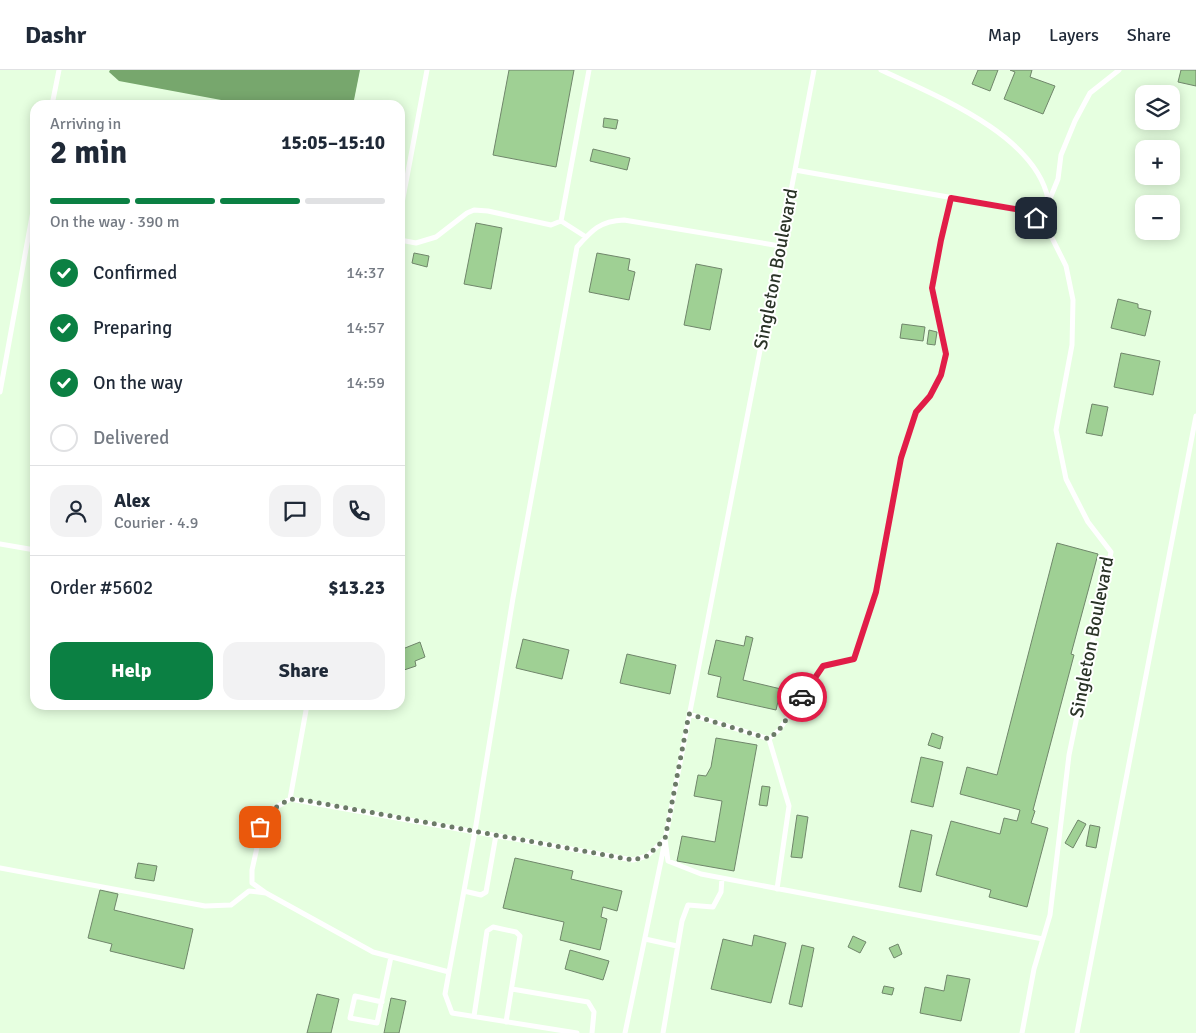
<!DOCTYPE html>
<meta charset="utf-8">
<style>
body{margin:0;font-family:Signika,sans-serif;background:#f2f2f3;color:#1f2937;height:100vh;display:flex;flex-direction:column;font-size:19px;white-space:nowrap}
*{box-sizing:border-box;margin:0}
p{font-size:16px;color:#747a83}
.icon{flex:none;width:28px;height:28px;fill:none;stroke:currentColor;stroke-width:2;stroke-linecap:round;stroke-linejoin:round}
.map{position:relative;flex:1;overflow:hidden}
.side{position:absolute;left:30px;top:30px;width:375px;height:610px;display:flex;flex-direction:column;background:#fff;border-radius:15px;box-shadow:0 2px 12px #0003}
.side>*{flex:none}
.buttons{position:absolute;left:1135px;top:15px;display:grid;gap:10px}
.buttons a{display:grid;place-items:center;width:45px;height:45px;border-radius:10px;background:#fff;box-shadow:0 2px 12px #0003;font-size:25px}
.pin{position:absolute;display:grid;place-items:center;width:42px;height:42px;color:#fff;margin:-21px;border-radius:10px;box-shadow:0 2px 8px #0006}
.courier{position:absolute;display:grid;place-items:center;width:50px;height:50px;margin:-25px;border:4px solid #e11d48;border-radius:50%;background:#fff;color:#222;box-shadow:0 1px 6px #0007}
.headline em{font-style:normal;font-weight:800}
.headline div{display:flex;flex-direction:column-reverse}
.headline{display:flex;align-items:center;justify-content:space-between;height:85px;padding:0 20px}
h1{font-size:32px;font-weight:800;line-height:38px}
.bar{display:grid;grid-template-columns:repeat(4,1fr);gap:8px 5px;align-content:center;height:60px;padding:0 20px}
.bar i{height:6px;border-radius:4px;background:#e0e1e3}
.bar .selected{background:#0b8043}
.bar p{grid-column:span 4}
.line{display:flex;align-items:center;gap:12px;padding:0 20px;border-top:1px solid #e0e1e3}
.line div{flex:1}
.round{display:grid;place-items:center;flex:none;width:52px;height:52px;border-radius:15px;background:#f2f2f3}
ol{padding:0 20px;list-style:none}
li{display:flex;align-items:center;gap:15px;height:55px}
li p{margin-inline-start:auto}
li .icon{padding:5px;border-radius:50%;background:#0b8043;color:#fff;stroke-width:4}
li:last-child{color:#747a83}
li i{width:28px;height:28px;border:2px solid #e0e1e3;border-radius:50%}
.primary-button{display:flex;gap:10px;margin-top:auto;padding:10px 20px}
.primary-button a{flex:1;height:58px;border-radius:15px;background:#0b8043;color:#fff;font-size:20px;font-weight:800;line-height:58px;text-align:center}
.primary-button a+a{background:#f2f2f3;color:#1f2937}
header{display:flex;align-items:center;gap:30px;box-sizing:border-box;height:70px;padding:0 25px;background:#fff;border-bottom:1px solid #e0e1e3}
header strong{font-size:24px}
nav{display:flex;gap:28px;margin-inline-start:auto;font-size:18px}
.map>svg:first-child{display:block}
.water{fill:#77a76d}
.building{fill:#9fd094;stroke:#70866b}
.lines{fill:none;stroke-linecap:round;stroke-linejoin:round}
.lane{stroke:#fff;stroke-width:5}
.done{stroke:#6c7b68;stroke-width:5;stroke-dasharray:0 9}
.route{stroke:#e11d48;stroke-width:6}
.labels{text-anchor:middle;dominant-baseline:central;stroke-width:4;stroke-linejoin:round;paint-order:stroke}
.street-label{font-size:19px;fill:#2b3428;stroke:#fff}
</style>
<header>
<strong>Dashr</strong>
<nav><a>Map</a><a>Layers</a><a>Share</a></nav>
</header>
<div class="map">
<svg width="1196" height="963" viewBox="0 0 1196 963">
<rect width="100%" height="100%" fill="#e6ffe0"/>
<path class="water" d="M110 0H360L353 35H248L119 11 109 2Z"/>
<path class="building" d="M509 0H574L556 97 493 85Z
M978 0H998L990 21 972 14Z
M1010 0H1032L1030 7 1055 16 1043 44 1004 29 1015 2Z
M1181 0H1196V16L1178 12Z
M604 48 618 50 616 59 603 57Z
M593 79 630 88 627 100 590 91Z
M476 153 502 158 491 219 464 214Z
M414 183 429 186 427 197 412 193Z
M597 183 630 189 628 200 635 202 629 230 589 222Z
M696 194 722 199 710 260 684 255Z
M1118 229 1138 234V238L1151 241 1145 266 1111 258Z
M902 254 925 257 923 271 900 268Z
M929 260 937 262 935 275 927 274Z
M1121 283 1160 291 1153 325 1114 317Z
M1092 334 1108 337 1102 366 1086 363Z
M1057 473 1098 484 1071 584 1074 585 1033 740 1035 741 1031 753 1048 758 1027 837 989 827 991 820 936 805 951 751 1000 764 1004 748 1017 751 1020 740 960 724 967 697 997 705Z
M746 566 753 568 743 610 781 619 776 640 717 627 721 607 708 604 716 570 744 576Z
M523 569 569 580 562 609 516 598Z
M420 572 425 587 415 591 416 596 401 601 400 580Z
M627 584 676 595 670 624 620 613Z
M932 663 943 667 940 679 928 675Z
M716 668 757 675 734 801 677 791 682 766 715 772 722 731 694 726 698 705 706 706 711 697Z
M921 687 943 692 933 737 911 732Z
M762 716 770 717 767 736 759 735Z
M797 745 808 747 802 788 791 787Z
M1078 750 1086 754 1073 778 1065 773Z
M1090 755 1100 757 1096 778 1086 776Z
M911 760 932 765 921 822 899 817Z
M515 788 573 801 571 809 622 821 617 841 603 837 601 847 607 849 600 880 560 870 564 852 503 838Z
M138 793 157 796 154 811 135 808Z
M100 820 118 824 114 840 193 859 184 899 110 881 112 874 88 868Z
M754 865 786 873 771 933 711 919 723 869 752 876Z
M853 866 866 872 860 883 848 877Z
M898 874 902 884 894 888 889 878Z
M802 875 814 878 802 937 789 934Z
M570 880 609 891 603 910 565 899Z
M947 905 970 909 961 951 920 943 925 917 944 921Z
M884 916 894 918 892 925 882 923Z
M317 924 339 929 331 963H307Z
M391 928 406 931 399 963H384Z"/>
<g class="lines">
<path class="lane" d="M881 0C934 25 1035 64 1048 129 1050 137 1047 148 1046 156
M52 35 59 0
M795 100 814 0
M1049 131 1058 109 1061 85 1075 51 1090 23 1119 0
M400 144 427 0
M561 151 586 167
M400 170 416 173 436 167 467 143 474 140 488 141 551 155 561 151 589 0
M0 322 35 130
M0 474 35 480
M689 644 769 669 779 660 823 596 854 589 876 522 901 388 916 342 930 326 941 305 946 284 932 218 941 170 951 128
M769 669 789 736 777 819
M290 729 307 635
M0 798 205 836 231 835 249 821 266 823 373 882 449 902 445 924 452 943 577 963
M464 821 481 825 486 822 496 765
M266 823 252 813V800L258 773 260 757 268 742 290 729 633 790 647 786 665 769 668 791 701 804 1043 869
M645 869 677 876
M449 902 475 761 513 528 577 177C592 160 600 151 624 150L780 176
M512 919 588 932 594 942 592 963
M382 932 355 926 350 948 377 953 391 887
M474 946 487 861 493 857 516 862 520 866 506 952
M625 963 661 791 795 100 1027 141 1046 156 1066 196 1073 230 1072 275 1056 360 1066 409 1088 452 1111 482 1069 685 1050 845 1034 899 1022 963
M663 963 682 851 688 835 713 837 721 822 722 808
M1077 963 1196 346"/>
</g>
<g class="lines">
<path class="done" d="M260 757 268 742 290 729 303 730 633 790 647 786 665 769 689 644 769 669 779 660 802 627"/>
<path class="route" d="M802 627 823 596 854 589 876 522 901 388 916 342 930 326 941 305 946 284 932 218 941 170 951 128 1027 141 1036 148"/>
</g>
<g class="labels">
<g class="street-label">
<text transform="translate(776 199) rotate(-79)">Singleton Boulevard</text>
<text transform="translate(1092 567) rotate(-79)">Singleton Boulevard</text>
</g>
</g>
</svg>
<div class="buttons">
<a><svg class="icon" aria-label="layers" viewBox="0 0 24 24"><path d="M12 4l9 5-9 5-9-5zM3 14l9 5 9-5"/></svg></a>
<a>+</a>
<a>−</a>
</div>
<div class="pin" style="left:260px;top:757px;background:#ea580c"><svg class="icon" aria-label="bag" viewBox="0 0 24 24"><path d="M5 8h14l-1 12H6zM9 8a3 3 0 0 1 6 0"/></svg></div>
<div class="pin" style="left:1036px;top:148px;background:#1f2937"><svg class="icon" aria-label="home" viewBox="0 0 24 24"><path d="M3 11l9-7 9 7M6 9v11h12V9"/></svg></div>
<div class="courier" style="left:802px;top:627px"><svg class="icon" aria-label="car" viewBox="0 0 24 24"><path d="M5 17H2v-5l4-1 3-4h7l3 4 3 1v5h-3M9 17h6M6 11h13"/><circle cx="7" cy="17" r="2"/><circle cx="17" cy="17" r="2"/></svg></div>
<section class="side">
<div class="headline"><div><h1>2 min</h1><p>Arriving in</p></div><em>15:05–15:10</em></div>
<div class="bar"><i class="selected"></i><i class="selected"></i><i class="selected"></i><i></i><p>On the way · 390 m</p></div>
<ol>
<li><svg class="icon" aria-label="check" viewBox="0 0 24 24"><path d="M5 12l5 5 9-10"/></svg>Confirmed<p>14:37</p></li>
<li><svg class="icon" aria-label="check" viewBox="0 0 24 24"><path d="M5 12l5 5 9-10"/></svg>Preparing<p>14:57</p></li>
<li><svg class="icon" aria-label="check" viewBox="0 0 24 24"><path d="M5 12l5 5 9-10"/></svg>On the way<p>14:59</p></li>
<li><i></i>Delivered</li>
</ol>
<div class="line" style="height:90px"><a class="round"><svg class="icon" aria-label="person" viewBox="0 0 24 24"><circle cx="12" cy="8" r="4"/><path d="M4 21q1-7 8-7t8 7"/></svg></a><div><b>Alex</b><p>Courier · 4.9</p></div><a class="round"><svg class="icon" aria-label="chat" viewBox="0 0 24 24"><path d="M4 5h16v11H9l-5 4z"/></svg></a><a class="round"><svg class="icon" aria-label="phone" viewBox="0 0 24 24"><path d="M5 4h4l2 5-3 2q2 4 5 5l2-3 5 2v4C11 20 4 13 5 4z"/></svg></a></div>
<div class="line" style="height:65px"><div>Order #5602</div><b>$13.23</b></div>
<div class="primary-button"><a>Help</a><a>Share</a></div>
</section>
</div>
